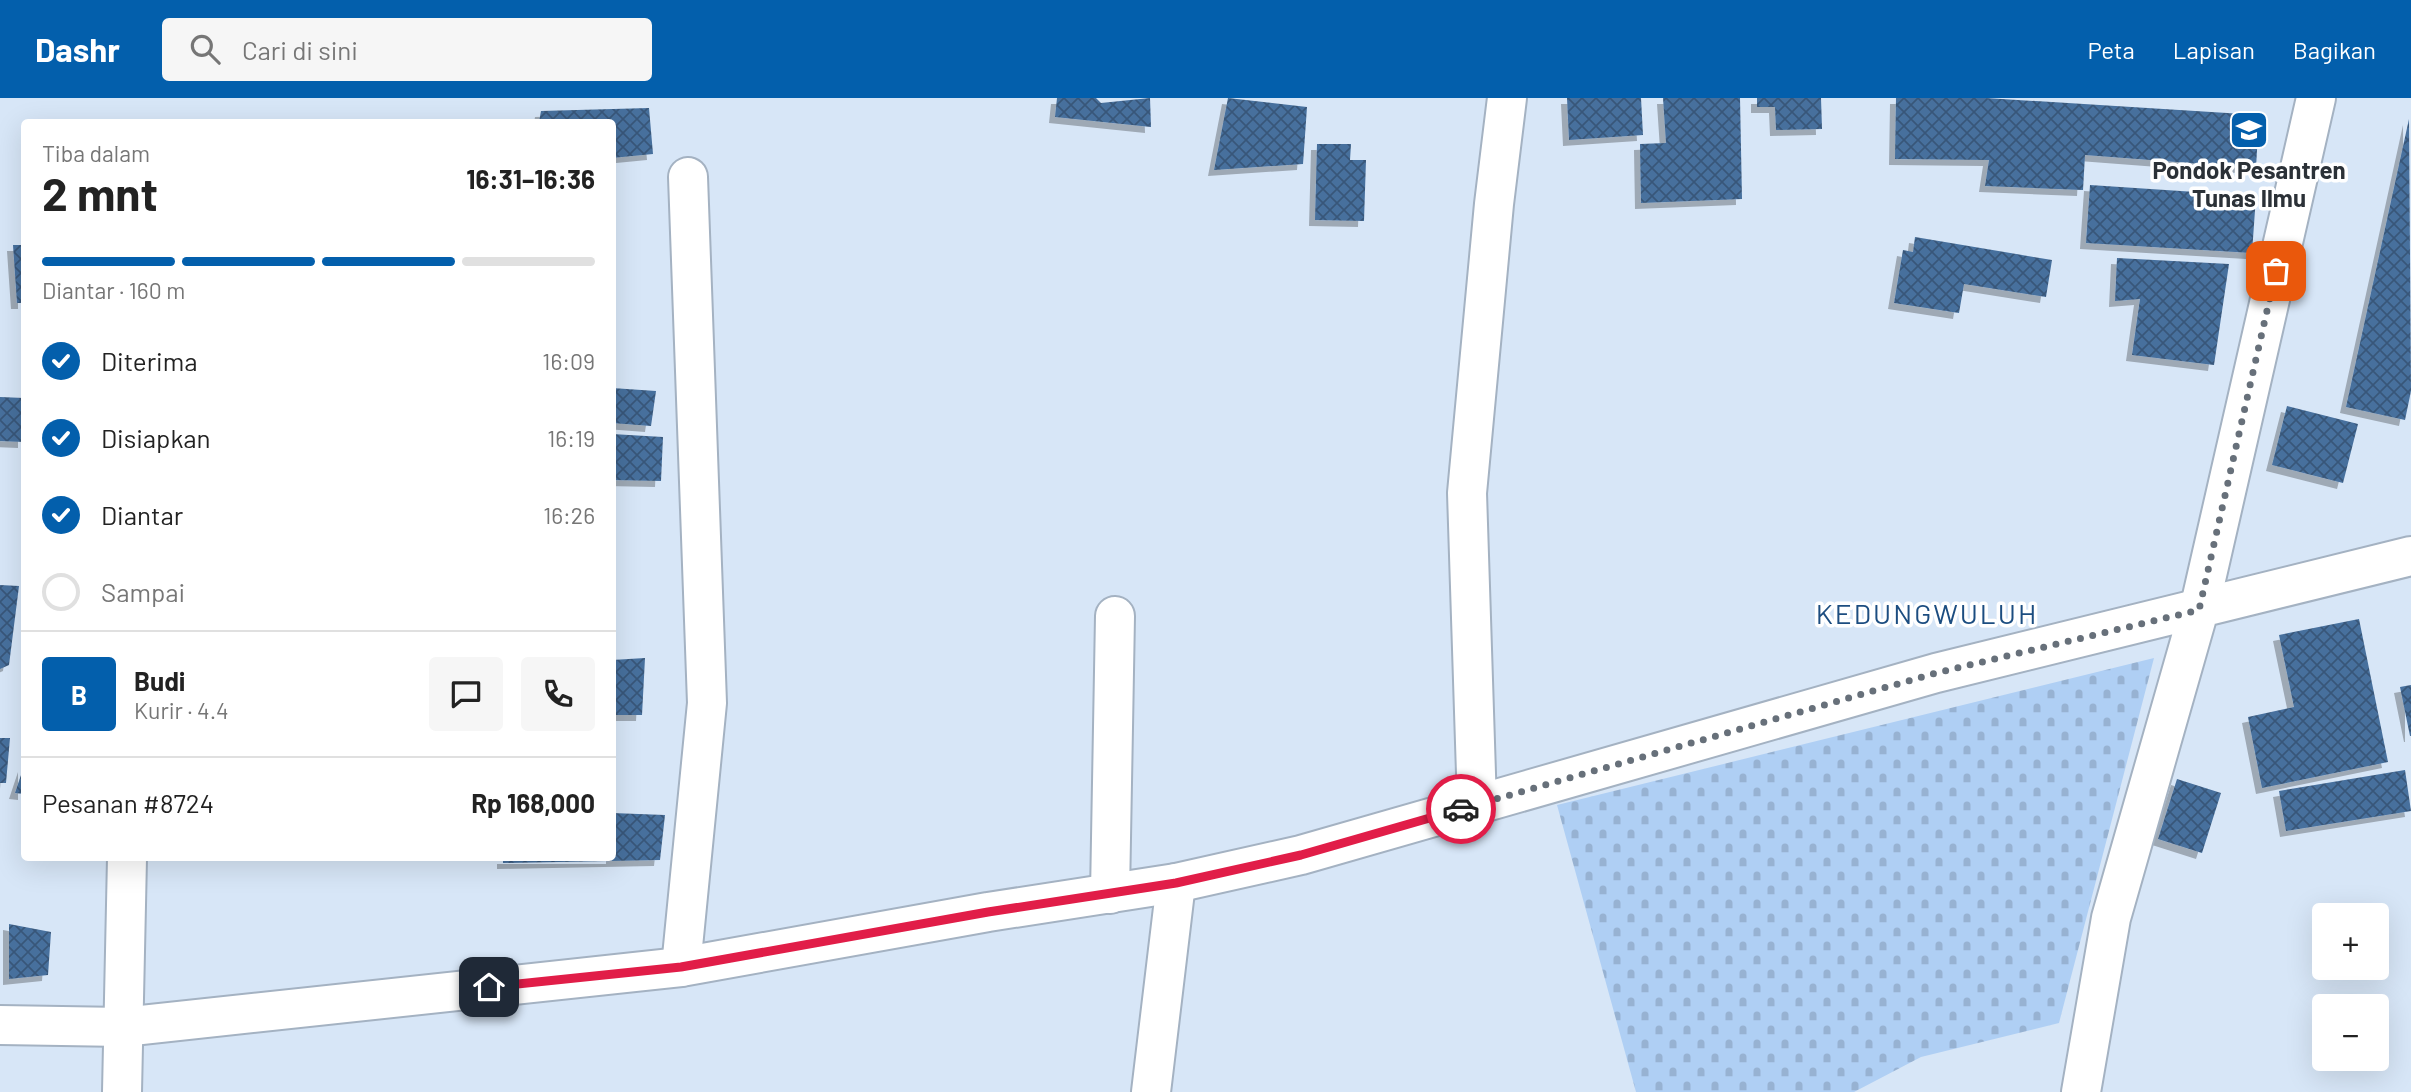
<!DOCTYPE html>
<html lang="id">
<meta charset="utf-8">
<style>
body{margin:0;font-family:Barlow,sans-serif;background:#f6f6f6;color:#222;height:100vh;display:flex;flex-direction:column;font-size:26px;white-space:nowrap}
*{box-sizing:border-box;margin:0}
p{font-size:23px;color:#767676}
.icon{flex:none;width:38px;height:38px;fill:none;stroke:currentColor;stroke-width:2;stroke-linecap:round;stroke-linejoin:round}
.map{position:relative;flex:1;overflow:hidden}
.panel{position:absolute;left:21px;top:21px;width:595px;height:742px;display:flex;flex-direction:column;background:#fff;border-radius:7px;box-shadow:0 7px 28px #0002}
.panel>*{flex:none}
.fabs{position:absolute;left:2312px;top:805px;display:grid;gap:14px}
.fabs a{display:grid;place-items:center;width:77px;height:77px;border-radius:7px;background:#fff;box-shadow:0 7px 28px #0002;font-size:35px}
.pin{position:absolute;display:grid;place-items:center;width:60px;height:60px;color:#fff;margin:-30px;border-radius:14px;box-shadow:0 4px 10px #0006}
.courier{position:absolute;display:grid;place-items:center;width:70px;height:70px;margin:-35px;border:5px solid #e11d48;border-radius:50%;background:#fff;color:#222;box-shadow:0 2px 9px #0007}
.headline em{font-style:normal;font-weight:700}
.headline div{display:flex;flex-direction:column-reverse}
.headline{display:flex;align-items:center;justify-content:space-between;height:119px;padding:0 21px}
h1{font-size:46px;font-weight:700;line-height:52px}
.bar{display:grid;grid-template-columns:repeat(4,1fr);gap:10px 7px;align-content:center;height:84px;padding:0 21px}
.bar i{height:9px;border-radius:5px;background:#e0e0e0}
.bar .current{background:#035fac}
.bar p{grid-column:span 4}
.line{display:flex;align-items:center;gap:18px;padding:0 21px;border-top:2px solid #e0e0e0}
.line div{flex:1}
.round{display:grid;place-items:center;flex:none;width:74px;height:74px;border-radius:7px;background:#f6f6f6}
ol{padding:0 21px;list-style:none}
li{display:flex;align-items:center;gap:21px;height:77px}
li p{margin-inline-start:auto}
li .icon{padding:7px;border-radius:50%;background:#035fac;color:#fff;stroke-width:4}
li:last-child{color:#767676}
li i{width:38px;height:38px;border:4px solid #e0e0e0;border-radius:50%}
header{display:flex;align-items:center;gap:42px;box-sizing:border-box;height:98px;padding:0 35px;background:#035fac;color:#fff}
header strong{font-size:33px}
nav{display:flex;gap:38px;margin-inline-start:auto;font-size:24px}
.search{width:490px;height:63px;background:#f6f6f6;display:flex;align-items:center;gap:18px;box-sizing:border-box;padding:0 24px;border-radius:7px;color:#767676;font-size:26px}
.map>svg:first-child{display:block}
.cemetery{fill:url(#cemetery-stones)}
.building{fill:url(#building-cross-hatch);filter:url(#shadow)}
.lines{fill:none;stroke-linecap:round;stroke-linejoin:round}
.street-casing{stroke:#a4b2c2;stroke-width:42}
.secondary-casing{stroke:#a4b2c2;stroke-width:42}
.street{stroke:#fff;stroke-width:38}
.secondary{stroke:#fff;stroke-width:38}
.done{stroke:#67707a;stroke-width:7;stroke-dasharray:0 12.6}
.route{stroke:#e11d48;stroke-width:9}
.labels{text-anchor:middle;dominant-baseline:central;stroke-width:7;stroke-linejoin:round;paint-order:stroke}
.poi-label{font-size:24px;font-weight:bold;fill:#2b3137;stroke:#fff}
.quarter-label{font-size:28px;letter-spacing:2px;fill:#1c4d80;stroke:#fff}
</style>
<header>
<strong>Dashr</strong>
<div class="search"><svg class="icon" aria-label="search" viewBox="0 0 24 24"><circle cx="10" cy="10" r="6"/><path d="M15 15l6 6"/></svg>Cari di sini</div>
<nav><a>Peta</a><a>Lapisan</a><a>Bagikan</a></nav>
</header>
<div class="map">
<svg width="2411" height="994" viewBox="0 0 2411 994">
<defs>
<pattern id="cemetery-stones" width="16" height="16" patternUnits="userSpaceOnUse" patternTransform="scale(1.75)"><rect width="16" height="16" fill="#afcff4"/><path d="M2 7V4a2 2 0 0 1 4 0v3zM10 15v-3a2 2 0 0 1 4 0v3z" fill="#97b2d2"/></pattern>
<pattern id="building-cross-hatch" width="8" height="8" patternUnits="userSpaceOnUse" patternTransform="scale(1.75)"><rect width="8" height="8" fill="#466f9d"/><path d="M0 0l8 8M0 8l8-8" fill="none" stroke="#38577a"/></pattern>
<filter id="shadow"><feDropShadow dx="-6" dy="6" stdDeviation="0" flood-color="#0004"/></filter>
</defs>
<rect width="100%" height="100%" fill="#d7e6f7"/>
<path class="cemetery" d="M2154 560 2059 925 1921 959 1854 994H1636L1557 707Z"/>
<path class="building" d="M1057 0H1096L1101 5 1150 0 1151 29 1055 19Z
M1228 0 1307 9 1303 66 1214 72Z
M1567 0H1641L1643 37 1569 42Z
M1663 0H1740L1742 101 1641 105 1640 46 1666 45Z
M1757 0H1821L1822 31 1776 32 1775 9H1757Z
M1896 0H1986L2259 17 2256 70 2085 57 2083 92 1985 88 1989 62 1895 61Z
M649 10 653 56 612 60V24H539L541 13Z
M2409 21 2411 293 2405 322 2346 309Z
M1317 46H1351L1350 62H1366L1364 123 1315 122Z
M2090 87 2256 98 2252 155 2086 145Z
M1915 139 2052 162 2046 199 1964 186 1959 215 1894 205 1903 152 1913 154Z
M13 147H24V205H17Z
M2117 160 2229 166 2214 267 2132 257 2140 201 2115 203Z
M612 290 656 293 651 328 612 325Z
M0 299 24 300V344L0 343Z
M2287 308 2358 326 2343 385 2272 367Z
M612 336 663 339 661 383 612 382Z
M0 487 19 488 9 567 0 571Z
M2359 521 2388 664 2262 690 2248 619 2294 609 2279 537Z
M645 560 642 617H612V562Z
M2411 587V638H2410L2400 589Z
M0 640H10L6 685H0Z
M24 668V696L15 695Z
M2405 672 2411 713 2286 733 2279 693Z
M2177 681 2221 695 2202 755 2158 741Z
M612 715 665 717 660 762 503 765V760H612Z
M9 826 51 834 48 877 9 881Z"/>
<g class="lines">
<g class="street-casing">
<path id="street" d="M2199 512 2316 0
M1477 707 1467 395 1494 106 1507 0
M1110 796 1115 518
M681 869 707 605 688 79
M122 994 127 760
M1151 994 1176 785"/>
</g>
<g class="secondary-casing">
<path id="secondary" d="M0 927 123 929 681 869 988 814 1176 785 1301 757 1936 575 2411 458
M2081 994 2111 820 2199 512"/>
</g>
<use href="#street" class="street"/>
<use href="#secondary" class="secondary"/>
</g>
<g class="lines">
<path class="done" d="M1461 711 1936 575 2199 512 2276 173"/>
<path class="route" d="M489 889 681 869 988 814 1176 785 1301 757 1461 711"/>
</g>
<defs>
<g id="school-square" transform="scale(2.0125)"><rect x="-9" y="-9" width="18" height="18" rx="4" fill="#035fac" stroke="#fff"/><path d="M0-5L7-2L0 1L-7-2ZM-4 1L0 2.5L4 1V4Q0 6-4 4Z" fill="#fff"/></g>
</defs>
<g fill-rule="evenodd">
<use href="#school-square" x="2249" y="32"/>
</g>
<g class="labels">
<g class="poi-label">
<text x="2249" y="71">Pondok Pesantren<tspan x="2249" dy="28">Tunas Ilmu</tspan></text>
</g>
<g class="quarter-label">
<text x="1927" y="515">KEDUNGWULUH</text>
</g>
</g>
</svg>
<div class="fabs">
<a>+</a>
<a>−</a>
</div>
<div class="pin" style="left:2276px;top:173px;background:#ea580c"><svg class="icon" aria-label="bag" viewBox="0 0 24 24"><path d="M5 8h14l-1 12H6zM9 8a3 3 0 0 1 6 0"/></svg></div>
<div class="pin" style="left:489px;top:889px;background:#1f2937"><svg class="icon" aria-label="home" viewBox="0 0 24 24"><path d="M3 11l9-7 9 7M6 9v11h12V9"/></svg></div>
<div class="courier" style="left:1461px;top:711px"><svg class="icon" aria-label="car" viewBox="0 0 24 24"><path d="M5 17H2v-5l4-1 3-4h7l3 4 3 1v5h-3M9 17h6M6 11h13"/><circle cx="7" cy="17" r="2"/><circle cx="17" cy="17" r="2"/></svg></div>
<section class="panel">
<div class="headline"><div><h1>2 mnt</h1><p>Tiba dalam</p></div><em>16:31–16:36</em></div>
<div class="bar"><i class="current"></i><i class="current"></i><i class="current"></i><i></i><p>Diantar · 160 m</p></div>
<ol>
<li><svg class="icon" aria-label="check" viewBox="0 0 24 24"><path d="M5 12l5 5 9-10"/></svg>Diterima<p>16:09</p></li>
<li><svg class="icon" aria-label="check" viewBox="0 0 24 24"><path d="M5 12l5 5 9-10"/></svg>Disiapkan<p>16:19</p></li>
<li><svg class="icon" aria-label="check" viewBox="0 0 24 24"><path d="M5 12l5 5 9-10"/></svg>Diantar<p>16:26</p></li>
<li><i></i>Sampai</li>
</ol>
<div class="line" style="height:126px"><b class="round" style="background:#035fac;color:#fff">B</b><div><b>Budi</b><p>Kurir · 4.4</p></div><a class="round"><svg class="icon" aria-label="chat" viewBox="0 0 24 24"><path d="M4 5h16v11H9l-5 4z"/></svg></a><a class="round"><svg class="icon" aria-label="phone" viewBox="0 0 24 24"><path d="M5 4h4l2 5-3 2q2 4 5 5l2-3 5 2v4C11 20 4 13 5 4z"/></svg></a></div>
<div class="line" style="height:91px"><div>Pesanan #8724</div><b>Rp 168,000</b></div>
</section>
</div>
